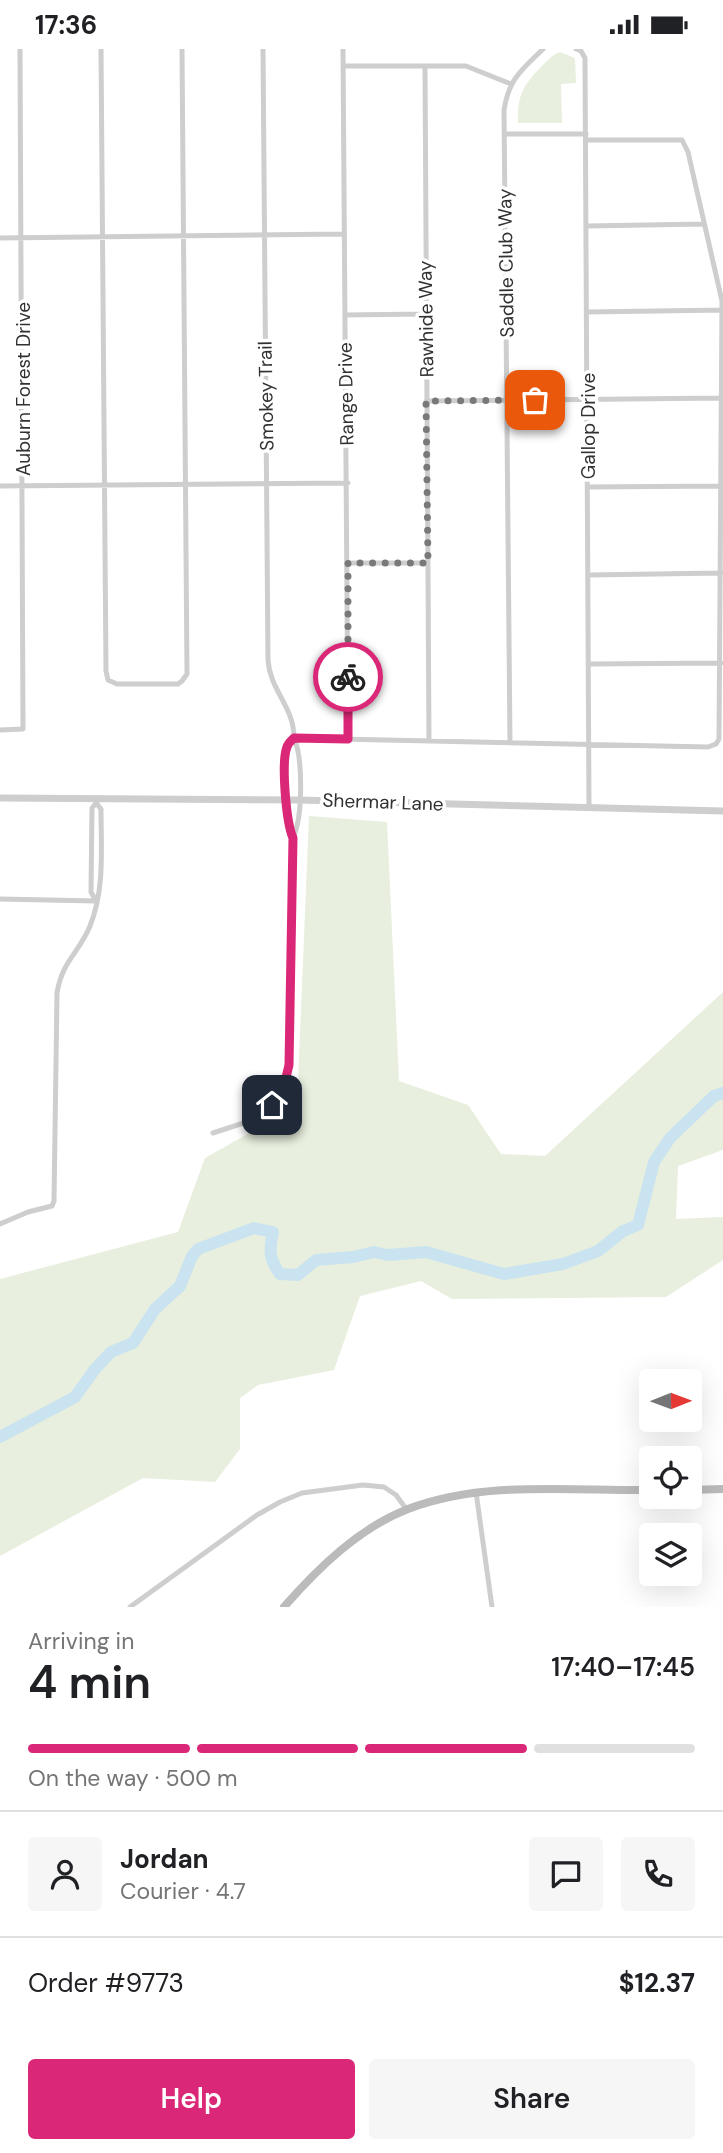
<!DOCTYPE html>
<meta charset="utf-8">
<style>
body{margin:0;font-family:"DM Sans",sans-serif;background:#f6f6f6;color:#202124;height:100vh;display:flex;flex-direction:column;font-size:26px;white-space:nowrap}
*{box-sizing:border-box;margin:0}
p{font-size:23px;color:#757577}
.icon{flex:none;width:38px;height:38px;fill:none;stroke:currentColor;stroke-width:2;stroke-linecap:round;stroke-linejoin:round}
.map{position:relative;height:1558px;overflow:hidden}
.side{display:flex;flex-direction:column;background:#fff;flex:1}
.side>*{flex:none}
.needle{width:46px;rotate:89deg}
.fabs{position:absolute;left:639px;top:1320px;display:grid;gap:14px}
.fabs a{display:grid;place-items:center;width:63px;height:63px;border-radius:7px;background:#fff;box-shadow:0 7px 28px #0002;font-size:35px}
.pin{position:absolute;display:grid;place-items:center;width:60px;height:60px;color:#fff;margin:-30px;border-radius:14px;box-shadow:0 4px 10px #0006}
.courier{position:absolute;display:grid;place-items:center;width:70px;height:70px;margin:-35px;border:5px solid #db2777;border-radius:50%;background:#fff;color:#222;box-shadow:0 2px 9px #0007}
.overview em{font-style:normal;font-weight:600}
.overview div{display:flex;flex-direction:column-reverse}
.overview{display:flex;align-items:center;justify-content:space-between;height:119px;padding:0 28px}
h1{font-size:46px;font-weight:600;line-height:52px}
.bar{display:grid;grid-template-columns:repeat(4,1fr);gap:10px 7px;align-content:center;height:84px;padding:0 28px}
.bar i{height:9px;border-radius:5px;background:#e0e0e0}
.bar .active{background:#db2777}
.bar p{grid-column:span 4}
.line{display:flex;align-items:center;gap:18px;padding:0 28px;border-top:2px solid #e0e0e0}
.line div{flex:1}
.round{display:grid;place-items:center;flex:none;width:74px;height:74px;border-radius:7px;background:#f6f6f6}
.cta{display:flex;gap:14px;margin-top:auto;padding:14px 28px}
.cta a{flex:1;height:80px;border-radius:7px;background:#db2777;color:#fff;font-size:28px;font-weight:600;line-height:80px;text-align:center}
.cta a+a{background:#f6f6f6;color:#202124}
.status{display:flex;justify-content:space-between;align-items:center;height:49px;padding:0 35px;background:#fff;direction:ltr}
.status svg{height:19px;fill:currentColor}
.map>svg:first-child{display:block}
.green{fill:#e8efde}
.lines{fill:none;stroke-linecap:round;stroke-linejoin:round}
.river{stroke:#c9e3f0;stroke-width:12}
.minor{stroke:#cecece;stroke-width:5}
.tertiary{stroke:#cecece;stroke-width:7}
.secondary{stroke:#bbb;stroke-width:8}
.done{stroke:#797979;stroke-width:7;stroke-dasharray:0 12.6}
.route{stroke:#db2777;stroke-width:9}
.labels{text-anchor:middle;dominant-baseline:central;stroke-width:7;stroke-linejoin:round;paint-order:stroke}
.street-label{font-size:19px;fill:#313131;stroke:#fff}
</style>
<div class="status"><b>17:36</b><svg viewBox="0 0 49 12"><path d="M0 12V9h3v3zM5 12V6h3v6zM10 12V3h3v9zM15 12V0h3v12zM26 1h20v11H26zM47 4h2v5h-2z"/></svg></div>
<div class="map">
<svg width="723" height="1558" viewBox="0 0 723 1558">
<rect width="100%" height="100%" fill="#fff"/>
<path class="green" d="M560 3 575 9 576 34 561 35 562 74H518C517 47 523 36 542 17 548 11 552 6 560 3Z
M309 767 387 773 399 1032 468 1056 501 1105 545 1107 723 943V1101L678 1117 676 1170 723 1168V1211L666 1248 452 1250 421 1232 360 1247 334 1321 258 1336 240 1349V1400L215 1433 143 1429 0 1507V1230L178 1183 205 1109 285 1064 298 1033Z"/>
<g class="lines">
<path class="river" d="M0 1388 75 1348 95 1320 111 1303 133 1294 155 1260 180 1237 192 1207 198 1200 254 1179 273 1183C269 1201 269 1210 280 1225L298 1226 316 1211 353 1208 374 1203 388 1206 426 1203 504 1225 563 1215 598 1202 623 1182 638 1176 654 1113 670 1089 714 1047 723 1044"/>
<path class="minor" d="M101 0 106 622 108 631 117 635H178L182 632 187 625 182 0
M263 0 268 611C270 642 294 657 294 689L708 698 716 695 719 690 722 252 688 103 682 91H586
M343 0 348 690
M576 0 581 2 585 9 589 759
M343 17H466L511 35
M425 17 429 692
M505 85H586
M587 177 704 175
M0 189 344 185
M588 263 723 261
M345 266 425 265
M426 352 722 349
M0 437 348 434
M588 438 722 437
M348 514H427
M589 526 721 524
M590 615 721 614
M0 681 23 680 20 0
M510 694 504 61C509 29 522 21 543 0
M0 850 96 852
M96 852 91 843 92 759 97 753
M213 1084 262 1068 282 1045 288 1016 293 789 288 777 285 751 287 698 294 689C303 709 303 768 293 789
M0 1175 28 1163 52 1157 54 1152 57 944C62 912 79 904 90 877 105 840 101 799 101 760L97 755
M476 1443 492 1558
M130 1558 257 1466 280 1453 302 1444 363 1436 384 1438 396 1446 407 1461"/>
<path class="tertiary" d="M0 749 299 751 723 762"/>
<path class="secondary" d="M690 1441 723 1440
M284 1558C318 1519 359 1479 408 1460 485 1431 571 1442 651 1441"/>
</g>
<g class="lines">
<path class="done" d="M348 628V514H428L426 352 535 351"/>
<path class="route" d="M272 1056 282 1045 289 1016 293 789C286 773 281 713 287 698 288 694 291 692 294 689L348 690V628"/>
</g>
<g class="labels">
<g class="street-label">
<text transform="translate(506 214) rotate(-91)">Saddle Club Way</text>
<text transform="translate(426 270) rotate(-91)">Rawhide Way</text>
<text transform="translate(23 340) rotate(-90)">Auburn Forest Drive</text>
<text transform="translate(346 345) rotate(-91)">Range Drive</text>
<text transform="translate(266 347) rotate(-91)">Smokey Trail</text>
<text transform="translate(588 377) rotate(-90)">Gallop Drive</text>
<text transform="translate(383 753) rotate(2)">Shermar Lane</text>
</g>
</g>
</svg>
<div class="fabs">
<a><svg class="needle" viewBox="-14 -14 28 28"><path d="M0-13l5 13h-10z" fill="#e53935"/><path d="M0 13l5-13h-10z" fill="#757577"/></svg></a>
<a><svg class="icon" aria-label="locate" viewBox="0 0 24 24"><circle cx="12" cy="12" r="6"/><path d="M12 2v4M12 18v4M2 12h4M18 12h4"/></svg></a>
<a><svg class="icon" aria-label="layers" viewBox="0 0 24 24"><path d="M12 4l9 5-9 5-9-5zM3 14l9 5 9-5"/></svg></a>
</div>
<div class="pin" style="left:535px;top:351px;background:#ea580c"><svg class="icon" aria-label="bag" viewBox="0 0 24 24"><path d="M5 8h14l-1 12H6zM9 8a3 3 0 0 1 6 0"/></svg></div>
<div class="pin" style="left:272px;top:1056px;background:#1f2937"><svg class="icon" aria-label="home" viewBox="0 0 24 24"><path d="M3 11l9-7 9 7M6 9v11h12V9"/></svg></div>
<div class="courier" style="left:348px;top:628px"><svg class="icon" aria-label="bike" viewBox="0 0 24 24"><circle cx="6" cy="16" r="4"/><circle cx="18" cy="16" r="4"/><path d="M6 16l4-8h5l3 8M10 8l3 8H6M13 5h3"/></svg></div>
</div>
<section class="side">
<div class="overview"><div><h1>4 min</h1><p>Arriving in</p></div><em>17:40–17:45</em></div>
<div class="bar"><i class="active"></i><i class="active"></i><i class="active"></i><i></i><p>On the way · 500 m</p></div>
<div class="line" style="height:126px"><a class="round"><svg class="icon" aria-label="person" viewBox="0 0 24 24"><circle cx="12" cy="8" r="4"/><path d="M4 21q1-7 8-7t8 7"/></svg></a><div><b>Jordan</b><p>Courier · 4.7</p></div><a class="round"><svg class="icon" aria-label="chat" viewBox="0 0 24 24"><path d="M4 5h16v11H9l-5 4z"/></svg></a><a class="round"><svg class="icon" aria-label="phone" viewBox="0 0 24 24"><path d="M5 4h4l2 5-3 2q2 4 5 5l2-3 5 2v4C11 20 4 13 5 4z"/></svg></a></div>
<div class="line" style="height:91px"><div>Order #9773</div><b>$12.37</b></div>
<div class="cta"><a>Help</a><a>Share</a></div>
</section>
